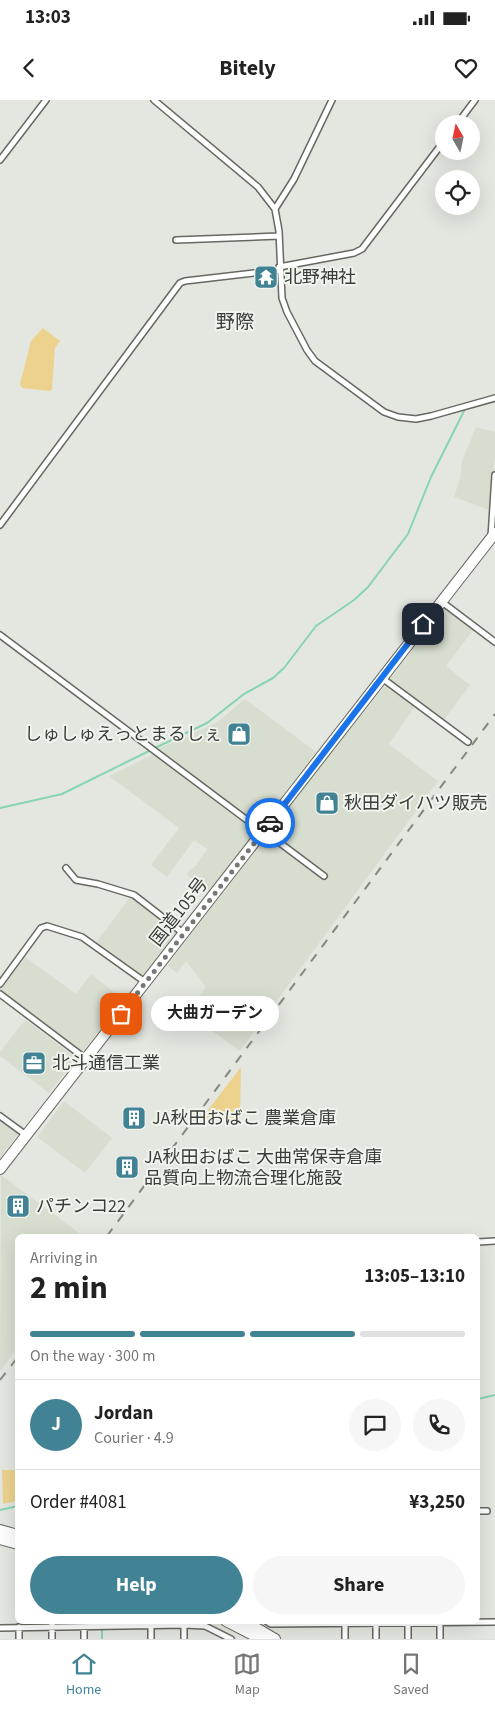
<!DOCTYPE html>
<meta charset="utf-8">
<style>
body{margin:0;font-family:"Source Sans 3","Noto Sans JP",sans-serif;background:#f6f6f6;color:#222;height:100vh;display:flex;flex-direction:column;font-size:19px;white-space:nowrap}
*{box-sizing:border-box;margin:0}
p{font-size:16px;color:#767676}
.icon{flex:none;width:28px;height:28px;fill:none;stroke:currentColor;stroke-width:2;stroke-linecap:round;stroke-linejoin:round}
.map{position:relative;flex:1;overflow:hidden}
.details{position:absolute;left:15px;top:1134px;width:465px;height:390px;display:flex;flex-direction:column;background:#fff;border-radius:8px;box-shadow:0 5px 20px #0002}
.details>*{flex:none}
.needle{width:32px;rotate:351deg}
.fabs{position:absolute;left:435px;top:15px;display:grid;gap:10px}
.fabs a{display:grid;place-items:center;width:45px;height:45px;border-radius:50%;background:#fff;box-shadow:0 5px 20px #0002;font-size:25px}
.pin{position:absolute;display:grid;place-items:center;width:42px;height:42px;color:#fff;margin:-21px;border-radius:10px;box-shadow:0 2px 8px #0006}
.courier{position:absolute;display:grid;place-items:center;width:50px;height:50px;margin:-25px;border:4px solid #1a73e8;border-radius:50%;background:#fff;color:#222;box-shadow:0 1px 6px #0007}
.bubble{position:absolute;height:35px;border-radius:18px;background:#fff;box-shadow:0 5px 20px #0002;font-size:16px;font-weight:700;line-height:35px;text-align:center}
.head em{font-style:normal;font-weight:700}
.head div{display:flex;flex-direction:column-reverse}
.head{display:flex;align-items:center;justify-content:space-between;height:85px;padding:0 15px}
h1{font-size:32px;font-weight:700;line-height:38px}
.bar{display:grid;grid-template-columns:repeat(4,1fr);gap:8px 5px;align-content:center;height:60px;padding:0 15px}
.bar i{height:6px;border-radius:4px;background:#e0e0e0}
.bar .current{background:#418394}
.bar p{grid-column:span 4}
.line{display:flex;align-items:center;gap:12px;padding:0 15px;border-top:1px solid #e0e0e0}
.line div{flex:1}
.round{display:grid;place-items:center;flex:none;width:52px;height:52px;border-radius:26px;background:#f6f6f6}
.cta{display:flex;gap:10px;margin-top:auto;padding:10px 15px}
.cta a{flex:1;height:58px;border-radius:30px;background:#418394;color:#fff;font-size:20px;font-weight:700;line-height:58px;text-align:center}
.cta a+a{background:#f6f6f6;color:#222}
.status{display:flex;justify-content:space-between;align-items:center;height:35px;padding:0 25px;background:#fff;direction:ltr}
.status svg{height:14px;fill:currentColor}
header{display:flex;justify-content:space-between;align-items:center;height:65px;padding:0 15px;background:#fff;font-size:22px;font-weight:700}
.dock{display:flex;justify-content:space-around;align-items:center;height:70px;border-top:1px solid #e0e0e0;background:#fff;font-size:14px;color:#767676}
.dock a{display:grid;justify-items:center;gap:2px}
.dock .current{color:#418394}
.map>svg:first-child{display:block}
.built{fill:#d7ddcf}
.green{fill:#edd28e}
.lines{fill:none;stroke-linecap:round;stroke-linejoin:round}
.stream{stroke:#87d5af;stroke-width:2}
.street-casing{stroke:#666862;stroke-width:8}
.highway-casing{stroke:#666862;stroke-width:12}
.street{stroke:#fff;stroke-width:5}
.highway{stroke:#fff;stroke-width:10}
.rail{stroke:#848782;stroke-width:2;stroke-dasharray:9 9;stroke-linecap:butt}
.done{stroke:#767873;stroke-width:5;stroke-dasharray:0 9}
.route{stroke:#1a73e8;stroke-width:6}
.labels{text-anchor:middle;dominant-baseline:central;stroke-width:4;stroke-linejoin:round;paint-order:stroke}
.poi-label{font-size:18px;fill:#3a3c39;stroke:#f1f4ed;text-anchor:start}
.street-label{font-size:18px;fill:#3a3c39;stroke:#f1f4ed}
.neighbourhood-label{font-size:19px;fill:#3a3c39;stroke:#f1f4ed}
</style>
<div class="status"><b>13:03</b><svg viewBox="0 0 49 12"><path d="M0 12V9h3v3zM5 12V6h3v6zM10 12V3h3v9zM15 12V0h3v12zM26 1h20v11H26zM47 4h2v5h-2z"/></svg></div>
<header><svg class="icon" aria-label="back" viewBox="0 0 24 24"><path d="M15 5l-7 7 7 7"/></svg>Bitely<svg class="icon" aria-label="heart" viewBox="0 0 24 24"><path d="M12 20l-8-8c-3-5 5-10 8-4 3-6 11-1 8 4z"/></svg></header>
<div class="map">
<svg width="495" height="1539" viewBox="0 0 495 1539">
<rect width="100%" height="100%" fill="#e4e7e0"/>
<path class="built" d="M476 327 495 332V358L489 410 454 397 460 379 462 361Z
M445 508 474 529 446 566 470 585 443 621 389 580Z
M386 585 415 606 389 644 438 681 240 951 187 913 206 887 186 861 177 873 167 865 326 658Z
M245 599 316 652 260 725 158 649 216 623Z
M154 654 258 729 209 792 186 774 196 765 207 749 194 740 167 777 151 765 179 728 109 676Z
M131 796 178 832 141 879 95 844Z
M25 857 76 894 91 874 123 899 83 952 0 891Z
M25 920 76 958 49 993 0 956V952Z
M64 1001 112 1038 85 1073 37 1037Z
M0 1019 19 1033 0 1058Z
M1 1075 83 1136H18L17 1248 0 1272Z"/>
<path class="green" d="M43 228 60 241 55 248 52 289 50 291 22 288 20 284 31 241Z
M241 967 240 1019H201Z
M2 1370H18L17 1401 3 1404Z"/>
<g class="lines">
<path class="stream" d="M155 648 207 623 244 594 273 578 284 568 316 526 354 500 368 487 408 434 431 377 464 311
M0 708 62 694 151 650
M478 1299 495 1295
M0 1410 18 1406
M102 1530V1539"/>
<g class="street-casing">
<path id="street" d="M154 0 258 87 275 109 279 131 282 198 287 212 307 250 315 261 384 312 398 317 416 319 431 316 495 298
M457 24 475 0
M0 60 46 0
M275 109 294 79 332 0
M176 140 279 136
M279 167 354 153 362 149 444 41
M0 425 180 183 185 181 280 170
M491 437 495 375
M442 502 495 542
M0 535 263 732
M382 578 468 642
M264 731 324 776
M66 768 76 780 98 784 134 795 183 833
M0 884 41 828 47 826 82 837 145 882
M0 894 86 959
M0 1016 26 1035
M478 1142 495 1141
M478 1411H487
M52 1521V1539
M151 1521V1539
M266 1521 271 1524 495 1522
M345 1522V1539
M376 1523V1539
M408 1523V1539
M184 1525V1539
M19 1527V1539
M84 1527V1539
M0 1528 184 1525 205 1526 231 1539
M440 1539V1521"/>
</g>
<g class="highway-casing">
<path id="highway" d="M0 1069 495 433
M0 1430 18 1435
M0 1439 18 1444
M226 1521 261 1539
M244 1521 275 1539"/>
</g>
<use href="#street" class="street"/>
<use href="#highway" class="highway"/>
<path class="rail" d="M107 1136 495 614
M0 1280 18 1257"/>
</g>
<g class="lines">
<path class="done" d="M121 914 270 723"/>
<path class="route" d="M270 723 423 524"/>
</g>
<defs>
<g id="temple-square" transform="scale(1.25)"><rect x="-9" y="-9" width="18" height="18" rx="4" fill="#418394" stroke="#f1f4ed"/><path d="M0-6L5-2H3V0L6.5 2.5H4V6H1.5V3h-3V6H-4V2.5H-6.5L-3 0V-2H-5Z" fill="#fff"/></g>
<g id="shop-square" transform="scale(1.25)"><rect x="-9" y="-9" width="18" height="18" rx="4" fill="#418394" stroke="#f1f4ed"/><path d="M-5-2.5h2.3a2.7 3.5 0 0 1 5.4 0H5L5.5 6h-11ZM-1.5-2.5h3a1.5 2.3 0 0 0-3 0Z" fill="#fff"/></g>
<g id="office-square" transform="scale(1.25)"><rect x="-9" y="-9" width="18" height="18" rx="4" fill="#418394" stroke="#f1f4ed"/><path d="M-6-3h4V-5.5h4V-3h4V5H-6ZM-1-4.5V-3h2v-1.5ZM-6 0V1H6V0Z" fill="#fff"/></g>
<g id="building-square" transform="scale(1.25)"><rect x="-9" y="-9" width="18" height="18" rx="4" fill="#418394" stroke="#f1f4ed"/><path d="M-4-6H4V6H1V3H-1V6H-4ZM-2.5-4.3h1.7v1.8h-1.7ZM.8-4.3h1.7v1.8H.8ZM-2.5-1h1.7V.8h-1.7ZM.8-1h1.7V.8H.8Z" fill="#fff"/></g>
</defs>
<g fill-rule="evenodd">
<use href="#temple-square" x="266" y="177"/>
<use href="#shop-square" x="239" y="634"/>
<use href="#shop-square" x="327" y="703"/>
<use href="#office-square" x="34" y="963"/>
<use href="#building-square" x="134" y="1018"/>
<use href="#building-square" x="127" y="1067"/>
<use href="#building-square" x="18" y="1106"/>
</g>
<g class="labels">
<g class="poi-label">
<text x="284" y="177">北野神社</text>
<text x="222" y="634" text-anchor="end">しゅしゅえっとまるしぇ</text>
<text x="344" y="703">秋田ダイハツ販売</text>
<text x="52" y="963">北斗通信工業</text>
<text x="152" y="1018">JA秋田おばこ 農業倉庫</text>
<text x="144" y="1057">JA秋田おばこ 大曲常保寺倉庫<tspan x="144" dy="21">品質向上物流合理化施設</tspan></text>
<text x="36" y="1106">パチンコ22</text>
</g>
<g class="street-label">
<text transform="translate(179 812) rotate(-52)">国道105号</text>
</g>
<g class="neighbourhood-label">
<text x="235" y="222">野際</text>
</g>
</g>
</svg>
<div class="fabs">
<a><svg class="needle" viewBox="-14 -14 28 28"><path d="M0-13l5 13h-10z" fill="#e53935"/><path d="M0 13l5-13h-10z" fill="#767676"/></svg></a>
<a><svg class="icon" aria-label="locate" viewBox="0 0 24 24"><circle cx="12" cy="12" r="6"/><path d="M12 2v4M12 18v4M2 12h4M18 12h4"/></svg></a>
</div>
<div class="pin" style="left:121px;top:914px;background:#ea580c"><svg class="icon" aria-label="bag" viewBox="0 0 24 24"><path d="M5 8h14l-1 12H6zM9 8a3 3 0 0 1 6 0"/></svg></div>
<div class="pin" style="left:423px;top:524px;background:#1f2937"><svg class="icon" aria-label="home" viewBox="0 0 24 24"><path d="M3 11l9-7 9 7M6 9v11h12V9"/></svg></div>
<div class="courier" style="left:270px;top:723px"><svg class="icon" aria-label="car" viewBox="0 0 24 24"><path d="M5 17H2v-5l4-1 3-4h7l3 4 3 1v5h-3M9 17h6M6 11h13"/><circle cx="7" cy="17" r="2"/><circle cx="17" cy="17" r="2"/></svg></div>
<div class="bubble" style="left:151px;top:896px;width:128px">大曲ガーデン</div>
<section class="details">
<div class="head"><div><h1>2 min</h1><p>Arriving in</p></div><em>13:05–13:10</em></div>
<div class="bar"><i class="current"></i><i class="current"></i><i class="current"></i><i></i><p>On the way · 300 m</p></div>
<div class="line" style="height:90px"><b class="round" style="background:#418394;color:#fff">J</b><div><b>Jordan</b><p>Courier · 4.9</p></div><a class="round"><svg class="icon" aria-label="chat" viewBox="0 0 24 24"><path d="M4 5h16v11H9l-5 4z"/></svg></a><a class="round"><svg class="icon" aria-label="phone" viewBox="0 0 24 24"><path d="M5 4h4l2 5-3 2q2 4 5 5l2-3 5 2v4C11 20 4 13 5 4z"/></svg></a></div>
<div class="line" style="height:65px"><div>Order #4081</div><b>¥3,250</b></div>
<div class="cta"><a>Help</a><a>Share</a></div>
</section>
</div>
<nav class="dock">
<a class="current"><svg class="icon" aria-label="home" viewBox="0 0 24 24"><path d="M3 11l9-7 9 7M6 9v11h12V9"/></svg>Home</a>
<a><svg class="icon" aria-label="map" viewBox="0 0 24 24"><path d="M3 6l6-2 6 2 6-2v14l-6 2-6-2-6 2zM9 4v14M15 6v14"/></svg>Map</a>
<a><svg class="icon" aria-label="saved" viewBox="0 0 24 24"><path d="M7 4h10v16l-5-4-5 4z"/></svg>Saved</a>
</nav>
